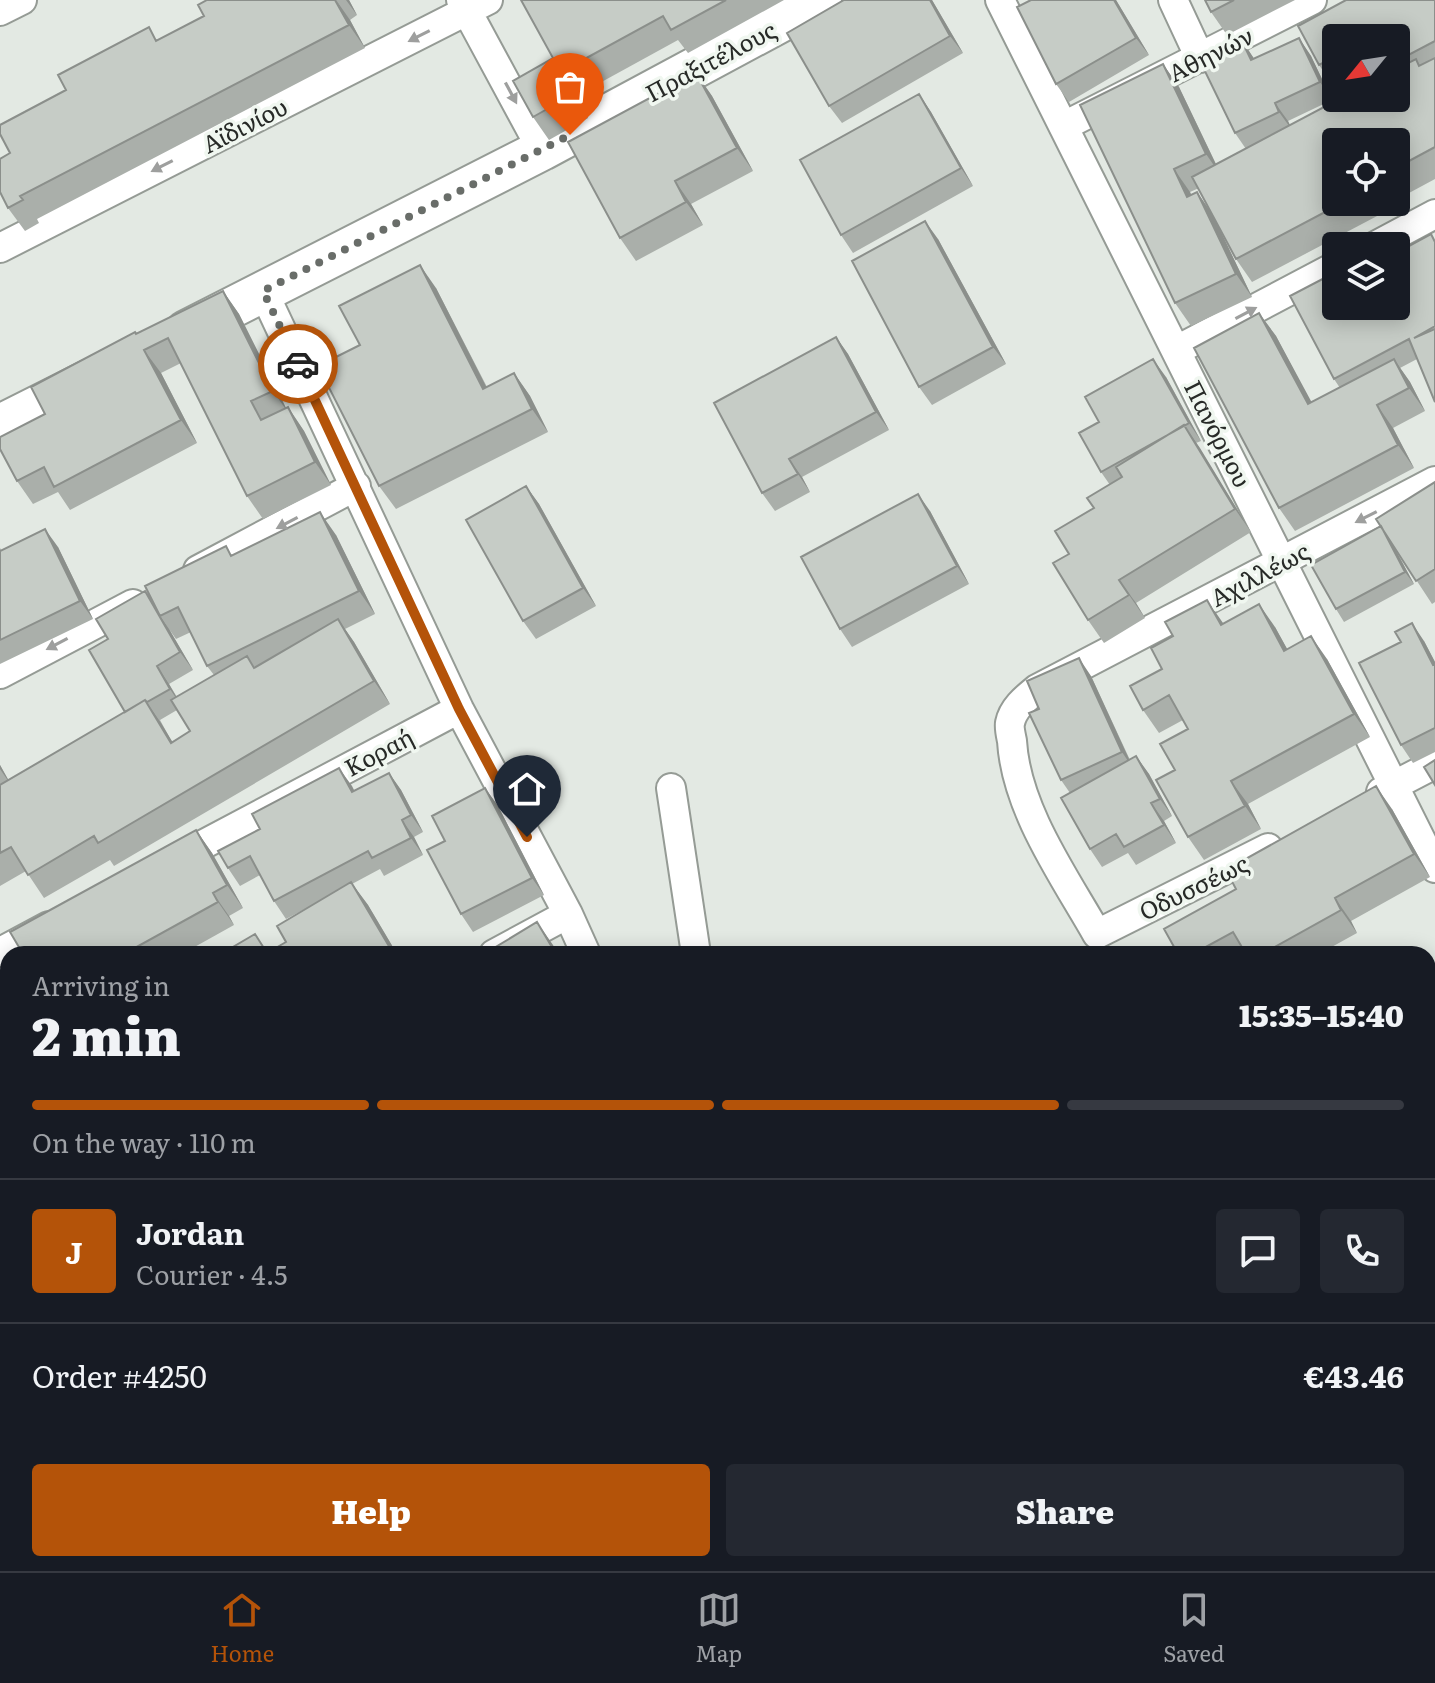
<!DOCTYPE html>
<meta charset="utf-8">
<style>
body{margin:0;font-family:Literata,serif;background:#242831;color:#f1f3f6;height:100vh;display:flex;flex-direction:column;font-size:30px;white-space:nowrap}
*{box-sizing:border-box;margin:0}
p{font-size:26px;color:#9ea1a6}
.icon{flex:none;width:44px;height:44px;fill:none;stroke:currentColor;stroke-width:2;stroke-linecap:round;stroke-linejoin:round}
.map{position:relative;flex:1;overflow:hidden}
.details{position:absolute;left:0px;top:946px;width:1436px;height:626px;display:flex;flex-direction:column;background:#171b24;border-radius:24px 24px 0 0;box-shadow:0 4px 20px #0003}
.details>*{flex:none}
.needle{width:52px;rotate:240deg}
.controls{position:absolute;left:1322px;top:24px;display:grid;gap:16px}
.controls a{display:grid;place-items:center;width:88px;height:88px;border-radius:8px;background:#171b24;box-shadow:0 4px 20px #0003;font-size:40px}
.pin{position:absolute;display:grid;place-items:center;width:68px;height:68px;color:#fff;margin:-82px -34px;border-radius:50% 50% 50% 0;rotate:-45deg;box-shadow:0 0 8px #0007}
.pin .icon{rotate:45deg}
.courier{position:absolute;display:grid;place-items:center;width:80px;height:80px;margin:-40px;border:6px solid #b45309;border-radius:50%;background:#fff;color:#222;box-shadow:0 2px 10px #0007}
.head em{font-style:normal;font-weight:800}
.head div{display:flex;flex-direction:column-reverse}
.head{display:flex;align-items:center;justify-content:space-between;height:136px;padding:0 32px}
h1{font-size:52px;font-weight:800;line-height:60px}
.bar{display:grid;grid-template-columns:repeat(4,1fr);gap:12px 8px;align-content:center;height:96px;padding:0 32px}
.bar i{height:10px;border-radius:6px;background:#363941}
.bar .current{background:#b45309}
.bar p{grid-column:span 4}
.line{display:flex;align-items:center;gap:20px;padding:0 32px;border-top:2px solid #363941}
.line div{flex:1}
.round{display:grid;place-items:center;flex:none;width:84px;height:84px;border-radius:8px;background:#242831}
.cta{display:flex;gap:16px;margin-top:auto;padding:16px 32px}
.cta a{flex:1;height:92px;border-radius:8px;background:#b45309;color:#fff;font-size:32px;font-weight:800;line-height:92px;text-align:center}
.cta a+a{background:#242831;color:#f1f3f6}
.tabs{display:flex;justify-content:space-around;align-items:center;height:112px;border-top:2px solid #363941;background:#171b24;font-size:22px;color:#9ea1a6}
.tabs a{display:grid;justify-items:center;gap:4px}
.tabs .current{color:#b45309}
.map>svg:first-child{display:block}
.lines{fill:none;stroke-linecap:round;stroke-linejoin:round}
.street-casing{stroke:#959b95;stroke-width:32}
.secondary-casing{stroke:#959b95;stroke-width:44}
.street{stroke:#fff;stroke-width:28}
.secondary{stroke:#fff;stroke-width:40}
.wall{fill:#aaafaa;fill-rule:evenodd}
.shaded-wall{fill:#8b8f8b}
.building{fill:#c6ccc6;stroke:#8b8f8b;stroke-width:2}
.oneway{fill:#9e9f9e}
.done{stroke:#696d69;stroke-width:8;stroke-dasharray:0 14.4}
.route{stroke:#b45309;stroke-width:10}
.labels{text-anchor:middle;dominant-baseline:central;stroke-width:7;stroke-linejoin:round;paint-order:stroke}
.street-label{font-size:24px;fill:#272a27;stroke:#f0f7f0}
</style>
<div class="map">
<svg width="1435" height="1571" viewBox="0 0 1435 1571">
<rect width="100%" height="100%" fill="#e3e9e3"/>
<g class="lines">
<g class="street-casing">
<path id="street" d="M461 0 542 150
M1000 0 1435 868
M1173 0 1200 58
M0 11 22 0
M1064 126 1312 0
M1375 246 1435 214
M0 248 488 0
M263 291 459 709 568 914 586 954
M1177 350 1336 266
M198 570 356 486
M0 674 133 604
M671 788 696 954
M1381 792 1435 764
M174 860 459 709
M1097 934C1064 876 1016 809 1012 741 1011 736 1009 728 1010 723 1013 708 1026 698 1037 689L1435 481
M1097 934 1268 848
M0 952 49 926
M494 954 568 914
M0 982 8 998
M1428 1049 1435 1046
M0 1386 8 1382
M835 1564 838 1571"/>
</g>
<g class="secondary-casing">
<path id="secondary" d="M186 331 542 150 821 0
M0 425 90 380
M1428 1301 1435 1300
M1428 1339H1435
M281 1571 293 1564
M341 1571 353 1564"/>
</g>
<use href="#street" class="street"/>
<use href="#secondary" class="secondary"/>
</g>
<path class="wall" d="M207 0H349L357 15 350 20 365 48 37 219 39 223 25 231 8 208 10 153 158 40 204 16Z
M521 0H784L688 53 678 40 576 96 588 118 549 140 533 117 553 58Z
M932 0 963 53 842 123 829 106Z
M1116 0 1149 55 1069 102 1056 84Z
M1205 0H1295L1227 35 1211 12Z
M1346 0H1435V179L1396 200V142H1336V202H1392L1376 210 1379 215 1252 282 1236 259 1215 220 1252 297 1191 326 1175 303 1080 105 1163 64 1179 87 1216 164 1246 149 1235 133 1199 59 1241 39 1254 59 1299 38 1311 56 1332 100 1288 121 1290 125 1341 98H1396V38H1336L1335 88 1319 65 1298 26ZM1199 188 1212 214 1197 192 1191 195 1190 192Z
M696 73 712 96 753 171 691 204 703 225 636 261 620 238Z
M919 94 931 112 973 186 853 253 841 235Z
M938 239 1006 364 932 405 919 387Z
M1435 240V402L1417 359 1400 368 1410 382 1425 411 1393 428 1414 468 1295 531 1279 508 1259 313 1276 336 1311 403 1340 388 1334 379 1336 306Z
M436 288 487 387 514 373 530 396 548 432 396 509 379 486 360 345Z
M223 291 239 314 286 408 288 407 304 431 331 485 263 519 247 496 181 363 161 373 197 443 70 510 58 492 33 504 17 481 45 414 136 334Z
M836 337 848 354 889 430 802 477 810 492 775 511 762 493Z
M1166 377 1201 441 1196 443 1251 532 1136 603 1145 618 1104 643 1088 620 1069 554 1094 508 1110 485 1101 472 1099 422Z
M1435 482V602L1432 604 1392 543 1414 584 1344 622 1336 609 1381 526Z
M526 486 539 504 596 606 536 639 523 621Z
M930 511 969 584 852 647 840 629Z
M336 535 375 614 345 629 354 642 390 704 114 866 110 860 44 898 26 871 0 886V765L8 780 125 712 108 639 154 604 233 555ZM169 629 176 639 191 632 207 666 214 675 177 697 169 684 193 670ZM177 710 190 731 172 742 160 720Z
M58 547 93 619 0 664V548L2 551Z
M1224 624 1275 627 1287 649 1327 659 1370 737 1248 804 1261 829 1204 860 1188 837 1175 770 1188 729 1183 720 1159 733 1143 710Z
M1424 641 1435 662V752L1413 763 1401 745V642Z
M1091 676 1130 760 1136 756 1149 774 1172 816 1164 821 1176 843 1136 865 1128 853 1102 867 1090 849 1070 793 1061 780 1039 709Z
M339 768 354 791 389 773 401 790 423 832 414 837 423 855 384 876 380 869 352 884 368 905 397 954H221L255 934 268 953 286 942 320 901 286 919 274 901 260 875 240 886 228 868 260 829Z
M485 788 498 806 544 895 473 932 461 914 445 841Z
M1392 809 1430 877 1351 921 1357 933 1319 954H1178Z
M196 830 212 853 243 908 229 916 234 925 182 954H23Z
M0 1044 8 1059V1180L0 1169Z
M8 1215V1345L0 1349V1218Z"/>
<path class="shaded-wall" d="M336 0 350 20 365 48 349 25Z
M346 0H349L357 15Z
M930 0H932L963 53 950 36Z
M1114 0H1116L1149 55 1136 38Z
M1299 38 1311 56 1332 100 1320 82Z
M1241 39 1253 57 1264 78 1251 60Z
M1163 64 1179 87 1222 177 1206 154Z
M559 73 576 96 588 118 572 95Z
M696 73 712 96 753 171 737 148Z
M919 94 931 112 973 186 961 168Z
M1275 103 1288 121 1292 130 1279 112Z
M1174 169 1190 192 1203 220 1187 197Z
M675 181 691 204 703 225 686 202Z
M1197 192 1213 215 1252 297 1236 274Z
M925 221 938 239 1006 364 993 347Z
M420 265 436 288 499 412 483 389Z
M223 291 239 314 289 414 273 391Z
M1259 313 1276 336 1325 427 1308 404Z
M836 337 848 354 889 430 876 412Z
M144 350 161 373 197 443 181 420Z
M1153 359 1166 377 1201 441 1189 423Z
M1394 359 1410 382 1425 411 1409 388Z
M514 373 530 396 548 432 532 409Z
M1377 405 1393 428 1414 468 1398 445Z
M288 407 304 431 331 485 315 462Z
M1184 425 1200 448 1251 532 1235 509Z
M789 459 802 477 810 492 798 474Z
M526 486 539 504 596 606 583 588Z
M918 494 930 511 969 584 957 566Z
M320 512 336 535 375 614 359 591Z
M1381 526 1389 538 1414 584 1405 572Z
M45 529 58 547 93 619 80 601Z
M1119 580 1136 603 1145 618 1129 595Z
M145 591 157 609 160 616 169 629 193 670 180 652Z
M1207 600 1223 623 1237 648 1221 625Z
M1259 604 1275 627 1301 674 1284 651Z
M338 619 354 642 390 704 374 681Z
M1412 623 1424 641 1435 662V668Z
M1311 636 1327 659 1370 737 1354 714Z
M1079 658 1091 676 1134 770 1122 752Z
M157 666 169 684 182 707 170 689Z
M145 700 161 723 187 766 171 743Z
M1136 756 1149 774 1172 816 1160 799Z
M0 765 13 788 0 769Z
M339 768 352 786 364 810 352 792Z
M389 773 401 790 423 832 411 815Z
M1231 781 1248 804 1261 829 1245 806Z
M1376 786 1392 809 1430 877 1414 854Z
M485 788 498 806 544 895 532 878Z
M1151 803 1164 821 1176 843 1164 825Z
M402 820 414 837 423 855 411 838Z
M196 830 212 853 243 908 227 885Z
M351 882 368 905 397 954 393 953Z
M213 893 229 916 234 925 218 902Z
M1335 898 1351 921 1357 933 1341 910Z
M537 922 553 945 558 954H556Z
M0 1044 8 1059V1067L0 1051Z"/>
<path class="building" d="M207 0H335L349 25 20 196 23 200 8 208 0 192V159L10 153 0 134V125L66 90 58 75 149 27 156 41 204 16 198 5Z
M521 0H726L671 30 663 16 559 73 572 95 533 117 513 81 553 58Z
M844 0H930L950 36 829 106 787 33Z
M1031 0H1114L1136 38 1056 84 1017 7Z
M1205 0H1234L1211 12Z
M1346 0H1435V41L1399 60 1396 54V38H1336V65L1332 58 1319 65 1298 26Z
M1299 38 1320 82 1275 103 1279 112 1235 133 1199 59 1241 39 1251 60Z
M1435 58V147L1396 168V142H1336V202H1344L1236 259 1192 177 1341 98H1396V69L1416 59 1419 66Z
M1163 64 1206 154 1174 169 1187 197 1197 192 1236 274 1175 303 1080 105Z
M696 73 737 148 675 181 686 202 620 238 568 142Z
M919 94 961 168 841 235 800 160Z
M925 221 993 347 919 387 852 261Z
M1431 234 1435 242V326L1414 338 1435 329V402L1409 339 1334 379 1290 296 1336 272V306H1396V253Z
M420 265 483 389 514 373 532 409 379 486 318 366 360 345 339 306Z
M223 291 273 391 251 401 261 420 288 407 315 462 247 496 168 338 144 350 181 420 54 487 44 467 17 481 0 449V437L45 414 31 387 135 332 136 334Z
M1259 313 1308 404 1394 359 1409 388 1377 405 1398 445 1279 508 1194 348Z
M836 337 876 412 789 459 798 474 762 493 714 403Z
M1153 359 1189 423 1101 472 1079 433 1099 422 1085 397Z
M1184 425 1235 509 1119 580 1129 595 1088 620 1053 563 1069 554 1055 531 1094 508 1087 498 1122 477 1116 467Z
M1435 482V569L1416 581 1376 519Z
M526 486 583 588 523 621 466 520Z
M918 494 957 566 840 629 801 557Z
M320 512 359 591 207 666 178 607 160 616 145 586 226 546 231 556Z
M1381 526 1405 572 1336 609 1311 565Z
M45 529 80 601 0 640V551Z
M145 591 180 652 157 666 170 689 147 702 145 700 125 712 89 650 108 639 96 619Z
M1207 600 1221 625 1259 604 1284 651 1311 636 1354 714 1231 781 1245 806 1188 837 1156 780 1175 770 1160 744 1188 729 1169 695 1143 710 1130 686 1162 669 1151 648 1173 636 1165 622Z
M338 619 374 681 98 843 94 836 28 875 11 847 0 853V785L145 700 171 743 190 731 171 700 247 656 254 668Z
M1412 623 1433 665 1435 664V728L1401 745 1359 663 1401 642 1395 632Z
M1079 658 1122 752 1061 780 1029 713 1039 709 1027 681Z
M1136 756 1160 799 1151 803 1164 825 1124 847 1116 834 1090 849 1061 798Z
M1435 760V785L1424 767Z
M339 768 352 792 389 773 411 815 402 820 411 838 372 858 368 851 274 901 250 856 228 868 218 851 260 829 252 814Z
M1376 786 1414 854 1335 898 1341 910 1262 954H1246L1233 932 1193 954H1178L1164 929 1236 889 1226 870Z
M485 788 532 878 461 914 427 850 445 841 432 816Z
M196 830 227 885 213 893 218 902 124 954H23L10 932Z
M351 882 393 953 391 954H221L255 934 267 953 286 942 277 926Z
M537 922 556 954H484Z
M0 1051 8 1067V1149L0 1153Z
M8 1215V1314L0 1318V1218Z
M8 1391V1516L0 1501V1395Z
M15 1566 18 1571H7Z"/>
<defs><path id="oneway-solid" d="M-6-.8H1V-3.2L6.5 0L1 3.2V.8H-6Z" transform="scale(2)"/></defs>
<g class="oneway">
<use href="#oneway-solid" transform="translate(419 36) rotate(153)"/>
<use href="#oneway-solid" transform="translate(511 93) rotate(62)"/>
<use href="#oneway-solid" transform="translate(162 166) rotate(153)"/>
<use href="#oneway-solid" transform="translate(1246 313) rotate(-28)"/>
<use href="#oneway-solid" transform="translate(1366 517) rotate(153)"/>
<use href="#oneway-solid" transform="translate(287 523) rotate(152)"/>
<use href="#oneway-solid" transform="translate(57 644) rotate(152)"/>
</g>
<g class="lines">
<path class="done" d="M298 364 263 291 570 135"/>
<path class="route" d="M298 364 459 709 527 837"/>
</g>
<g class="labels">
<g class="street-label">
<text transform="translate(1210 53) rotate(-27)">Αθηνών</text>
<text transform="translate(710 60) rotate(-28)">Πραξιτέλους</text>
<text transform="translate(244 124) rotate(-27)">Αϊδινίου</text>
<text transform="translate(1219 433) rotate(63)">Πανόρμου</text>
<text transform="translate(1259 573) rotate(-28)">Αχιλλέως</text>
<text transform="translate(378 751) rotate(-28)">Κοραή</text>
<text transform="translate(1193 886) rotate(-26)">Οδυσσέως</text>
</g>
</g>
</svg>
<div class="controls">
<a><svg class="needle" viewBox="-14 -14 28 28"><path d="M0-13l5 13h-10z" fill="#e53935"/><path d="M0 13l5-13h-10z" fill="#9ea1a6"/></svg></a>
<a><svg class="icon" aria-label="locate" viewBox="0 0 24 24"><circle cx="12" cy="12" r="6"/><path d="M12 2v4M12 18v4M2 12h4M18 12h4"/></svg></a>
<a><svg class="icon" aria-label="layers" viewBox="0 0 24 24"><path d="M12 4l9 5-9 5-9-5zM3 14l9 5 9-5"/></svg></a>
</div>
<div class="pin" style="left:570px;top:135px;background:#ea580c"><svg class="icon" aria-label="bag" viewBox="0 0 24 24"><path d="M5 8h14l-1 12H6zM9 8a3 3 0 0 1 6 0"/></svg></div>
<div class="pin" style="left:527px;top:837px;background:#1f2937"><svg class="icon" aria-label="home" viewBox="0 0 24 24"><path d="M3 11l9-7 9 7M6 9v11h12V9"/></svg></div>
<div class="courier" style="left:298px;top:364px"><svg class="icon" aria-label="car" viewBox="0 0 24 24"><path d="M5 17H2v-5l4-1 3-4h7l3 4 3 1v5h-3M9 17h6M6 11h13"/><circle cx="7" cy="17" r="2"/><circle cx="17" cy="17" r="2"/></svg></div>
<section class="details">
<div class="head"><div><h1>2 min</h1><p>Arriving in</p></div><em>15:35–15:40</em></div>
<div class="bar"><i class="current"></i><i class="current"></i><i class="current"></i><i></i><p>On the way · 110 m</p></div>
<div class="line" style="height:144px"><b class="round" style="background:#b45309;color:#fff">J</b><div><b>Jordan</b><p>Courier · 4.5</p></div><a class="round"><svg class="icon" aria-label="chat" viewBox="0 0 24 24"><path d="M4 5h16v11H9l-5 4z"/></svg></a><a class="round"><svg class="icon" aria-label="phone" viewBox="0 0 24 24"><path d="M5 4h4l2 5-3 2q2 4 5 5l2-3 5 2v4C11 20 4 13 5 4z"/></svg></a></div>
<div class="line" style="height:104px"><div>Order #4250</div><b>€43.46</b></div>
<div class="cta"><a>Help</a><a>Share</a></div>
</section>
</div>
<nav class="tabs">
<a class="current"><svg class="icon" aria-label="home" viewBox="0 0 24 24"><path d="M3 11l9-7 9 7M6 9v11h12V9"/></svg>Home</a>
<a><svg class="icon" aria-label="map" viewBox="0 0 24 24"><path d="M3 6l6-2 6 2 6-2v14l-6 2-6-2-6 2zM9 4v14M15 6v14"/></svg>Map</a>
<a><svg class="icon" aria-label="saved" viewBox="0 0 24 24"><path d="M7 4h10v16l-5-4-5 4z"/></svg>Saved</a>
</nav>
